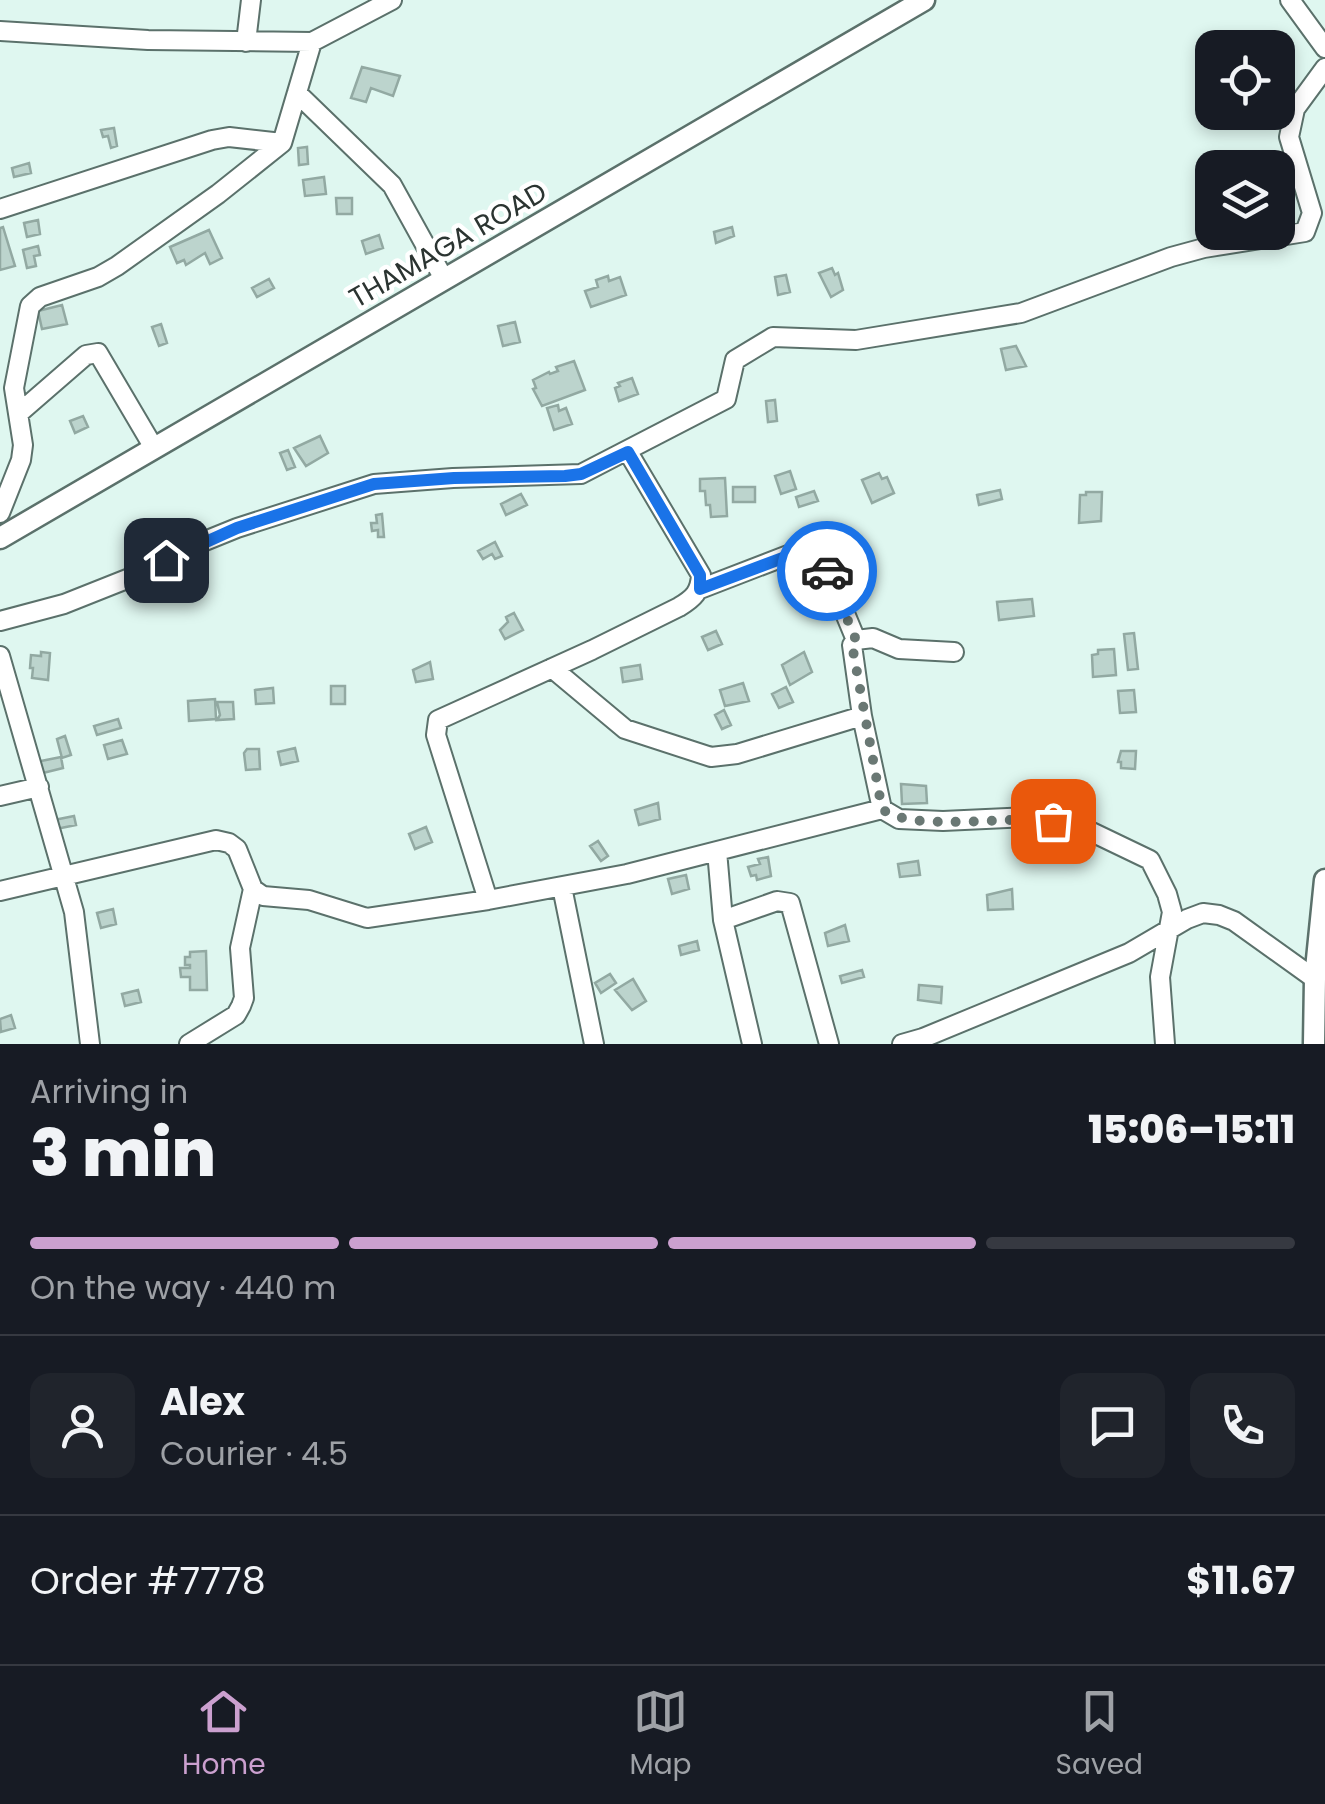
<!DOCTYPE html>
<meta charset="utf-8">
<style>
body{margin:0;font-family:Poppins,sans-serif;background:#20242c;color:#f1f3f6;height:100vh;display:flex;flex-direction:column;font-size:38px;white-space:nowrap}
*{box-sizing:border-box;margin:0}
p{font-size:32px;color:#9ea1a6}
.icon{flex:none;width:55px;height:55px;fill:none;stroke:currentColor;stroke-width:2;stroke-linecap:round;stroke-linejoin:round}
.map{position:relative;height:1044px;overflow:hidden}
.panel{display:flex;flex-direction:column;background:#171b24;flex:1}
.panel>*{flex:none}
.tools{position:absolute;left:1195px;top:30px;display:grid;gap:20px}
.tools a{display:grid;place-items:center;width:100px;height:100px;border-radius:20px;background:#171b24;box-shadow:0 5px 15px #0003;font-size:50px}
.pin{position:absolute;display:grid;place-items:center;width:85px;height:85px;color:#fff;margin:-42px;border-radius:20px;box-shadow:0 5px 15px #0006}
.courier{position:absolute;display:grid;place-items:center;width:100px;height:100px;margin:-50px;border:8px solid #1a73e8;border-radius:50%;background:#fff;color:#222;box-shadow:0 2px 12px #0007}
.overview em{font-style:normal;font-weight:800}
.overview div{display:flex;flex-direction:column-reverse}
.overview{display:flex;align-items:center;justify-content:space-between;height:170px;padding:0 30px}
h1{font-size:65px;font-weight:800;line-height:75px}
.bar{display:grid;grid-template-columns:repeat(4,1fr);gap:15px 10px;align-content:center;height:120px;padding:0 30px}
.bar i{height:12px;border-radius:8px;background:#363941}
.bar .on{background:#cba0cf}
.bar p{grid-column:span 4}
.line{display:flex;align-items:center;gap:25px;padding:0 30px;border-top:2px solid #363941}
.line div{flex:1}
.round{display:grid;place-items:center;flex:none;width:105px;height:105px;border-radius:20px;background:#20242c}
.tab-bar{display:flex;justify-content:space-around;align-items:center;height:140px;border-top:2px solid #363941;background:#171b24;font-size:28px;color:#9ea1a6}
.tab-bar a{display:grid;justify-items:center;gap:5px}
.tab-bar .on{color:#cba0cf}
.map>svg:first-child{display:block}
.building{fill:#bcd4cd;stroke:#92a9a2;stroke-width:2.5}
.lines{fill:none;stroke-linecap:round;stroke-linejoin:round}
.minor-casing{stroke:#5b716b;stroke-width:22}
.major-casing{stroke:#5b716b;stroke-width:25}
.minor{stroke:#fff;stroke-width:18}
.major{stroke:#fff;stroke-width:20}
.done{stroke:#6a7874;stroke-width:10;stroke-dasharray:0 18}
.route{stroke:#1a73e8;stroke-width:12}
.labels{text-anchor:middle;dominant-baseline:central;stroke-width:9;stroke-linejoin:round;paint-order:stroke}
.street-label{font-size:28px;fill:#2b3431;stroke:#fff}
</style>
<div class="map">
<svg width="1325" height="1044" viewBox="0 0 1325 1044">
<rect width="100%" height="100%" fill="#dff7f0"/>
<path class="building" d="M362 67 400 76 393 96 371 88 366 102 351 98Z
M114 128 117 146 111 148 108 136 103 137 101 130Z
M307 147 308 164 299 165 298 148Z
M29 163 31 173 14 177 12 168Z
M324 177 326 194 305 196 303 180Z
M336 198H352V214H337Z
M38 220 40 234 27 237 24 223Z
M3 227 15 266 0 270V228Z
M732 227 734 236 716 243 714 232Z
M209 230 222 258 210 264 205 253 186 265 184 260 177 263 170 247Z
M379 235 383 248 366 254 362 241Z
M38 246 40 255 34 256 36 266 27 268 23 250Z
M832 268 835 275 838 273 843 290 831 297 819 273Z
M786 275 790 292 778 295 775 277Z
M608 276 609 281 620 277 626 295 591 307 585 291 598 287 596 280Z
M269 279 274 288 257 297 252 288Z
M62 305 67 324 42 329 38 311Z
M515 322 520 342 503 346 498 326Z
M161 324 167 343 159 346 152 327Z
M1016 346 1026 366 1006 370 1001 349Z
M574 361 585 390 542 406 533 389 536 388 533 380 549 372 550 374 558 371 556 367Z
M632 378 638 394 619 401 615 388 620 386 618 383Z
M775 400 777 421 768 422 766 401Z
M558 405 559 411 566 408 572 424 554 430 547 408Z
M83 416 88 427 75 433 70 421Z
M320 436 328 453 306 466 294 448Z
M288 450 295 467 287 470 280 453Z
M790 471 796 489 781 494 775 476Z
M879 473 882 479 887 477 894 493 872 503 862 480Z
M725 478 727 516 711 517 710 505H706L705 491H700V479Z
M733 487H755V502H733Z
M1000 490 1002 499 979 505 977 495Z
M814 491 818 501 799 507 796 497Z
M1086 492H1102L1101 521 1079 523 1080 495H1086Z
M521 494 527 505 506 515 501 504Z
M382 514 384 537H378V530L372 531 371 523H377L376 515Z
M495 542 502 556 495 559 492 554 483 559 478 551Z
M1032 599 1034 616 999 620 997 602Z
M514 613 523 630 505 639 500 630 508 622 506 617Z
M716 631 722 644 708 650 702 637Z
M1134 633 1138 669 1128 670 1124 634Z
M1114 649 1116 675 1093 677 1092 655 1098 654V650Z
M41 652 50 653 48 680 32 678 33 668H30L31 655 41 656Z
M804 652 812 672 790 685 782 665Z
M430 662 433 679 416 682 413 670Z
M640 665 642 679 623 682 621 668Z
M743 683 749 701 725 706 720 690Z
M331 686H345V704H331Z
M786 687 793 702 779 708 772 694Z
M273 688 274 703 256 704 255 690Z
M1134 690 1136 712 1120 713 1118 691Z
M215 699 216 719 189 721 188 701Z
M217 702H233L234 719 217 720 220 715Z
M724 710 731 725 722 729 715 715Z
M118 719 121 728 97 735 94 726Z
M65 736 71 755 62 758 57 739Z
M122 740 127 754 108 759 104 745Z
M295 748 298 761 281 765 278 752Z
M247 749H259L260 769 246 770 244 753Z
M1121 751H1136L1135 769 1121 768V762H1118Z
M61 757 63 768 39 774 36 762Z
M901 784 926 786 927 803 902 804Z
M658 803 660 819 639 825 635 810Z
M74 816 76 825 56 829 54 820Z
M426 827 432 842 415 849 409 834Z
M598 841 608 856 601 861 590 846Z
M768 857 771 876 757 880 756 875 751 876 748 867 760 864 758 859Z
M918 861 920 875 900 877 898 864Z
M686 875 689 889 672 894 668 879Z
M1012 889 1013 909 988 910 987 895Z
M113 909 116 924 101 928 97 913Z
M845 925 849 941 828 946 825 933Z
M697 941 699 950 681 955 679 946Z
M206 951 207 990H190V977H181L180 968H190V965H185V957H190V952Z
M862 970 864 977 842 983 840 976Z
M610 974 616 983 601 993 595 983Z
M633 979 646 1001 632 1010 615 990Z
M919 985 942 987 941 1003 918 1000Z
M138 990 141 1002 125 1006 122 994Z
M11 1015 15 1028 1 1032 0 1019Z"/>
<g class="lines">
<g class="minor-casing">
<path id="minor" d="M1290 0 1325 48
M0 31 148 40 312 42 392 0
M246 42 251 0
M297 93 392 185 444 279
M0 209 212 140 229 137 282 143
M18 414 86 355 98 353 154 448
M0 513 21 460 23 445 14 388 30 306 40 297 98 277 117 266 218 194 282 143 312 42
M700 589 796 552 813 550 822 558 856 640 852 645 862 716 882 809 899 819 943 821 1031 817 1075 824 1150 860 1167 894 1172 912 1160 977 1165 1044
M0 621 64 604 132 577 200 543 237 528 374 484 453 478 581 474 726 399 735 360 773 337 856 340 1021 313 1171 257 1204 248 1305 232 1312 213 1289 137 1295 109 1325 68
M856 640 873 638 899 649 954 652
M0 656 74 912 90 1044
M552 668 625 729 711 757 737 754 862 716
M0 796 39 787
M717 851 723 920 752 1044
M562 887 594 1044
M0 891 216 840 229 843 237 849 253 889 263 896 309 900 367 918 488 900 627 874 882 809
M488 900 436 735 438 720 592 650 679 607C694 598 700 592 701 575L628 452
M723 920 777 901 790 903 829 1044
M189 1044 236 1015 241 1006 244 998 240 948 253 889
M902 1044 923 1038 1129 953 1187 919 1203 913 1219 915 1234 921 1315 979"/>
</g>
<g class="major-casing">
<path id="major" d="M0 538 924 0
M1314 1044 1315 979 1325 880"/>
</g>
<use href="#minor" class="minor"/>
<use href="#major" class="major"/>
</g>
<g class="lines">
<path class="done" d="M827 571 856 640 852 645 882 809C911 833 1011 815 1053 821"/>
<path class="route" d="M166 560 237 528 374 484 454 478 565 476 581 474 628 452 700 575V589L804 550 818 554 827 571"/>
</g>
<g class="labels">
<g class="street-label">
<text transform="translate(448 245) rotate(-30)">THAMAGA ROAD</text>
</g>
</g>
</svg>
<div class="tools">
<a><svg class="icon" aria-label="locate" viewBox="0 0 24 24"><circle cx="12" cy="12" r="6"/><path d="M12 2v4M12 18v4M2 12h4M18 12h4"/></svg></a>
<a><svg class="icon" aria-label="layers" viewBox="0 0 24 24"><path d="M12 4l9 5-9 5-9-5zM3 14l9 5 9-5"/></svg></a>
</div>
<div class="pin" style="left:1053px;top:821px;background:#ea580c"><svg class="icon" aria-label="bag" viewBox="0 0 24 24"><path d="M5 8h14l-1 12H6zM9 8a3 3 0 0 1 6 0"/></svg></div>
<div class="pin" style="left:166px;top:560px;background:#1f2937"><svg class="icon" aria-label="home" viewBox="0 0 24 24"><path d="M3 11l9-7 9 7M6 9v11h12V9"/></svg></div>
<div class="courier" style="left:827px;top:571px"><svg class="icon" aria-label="car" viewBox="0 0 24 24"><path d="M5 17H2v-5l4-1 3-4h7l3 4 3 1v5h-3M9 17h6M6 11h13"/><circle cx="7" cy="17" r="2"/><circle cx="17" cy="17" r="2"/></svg></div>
</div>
<section class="panel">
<div class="overview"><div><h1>3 min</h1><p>Arriving in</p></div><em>15:06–15:11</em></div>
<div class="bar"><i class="on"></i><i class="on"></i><i class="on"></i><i></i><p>On the way · 440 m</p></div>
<div class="line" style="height:180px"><a class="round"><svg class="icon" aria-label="person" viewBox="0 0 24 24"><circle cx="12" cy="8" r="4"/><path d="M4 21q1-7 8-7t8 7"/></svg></a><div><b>Alex</b><p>Courier · 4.5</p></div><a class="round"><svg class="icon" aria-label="chat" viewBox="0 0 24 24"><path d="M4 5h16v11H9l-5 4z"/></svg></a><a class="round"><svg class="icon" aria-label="phone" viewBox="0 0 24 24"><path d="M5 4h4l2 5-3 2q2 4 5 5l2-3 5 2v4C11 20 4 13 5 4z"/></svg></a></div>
<div class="line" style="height:130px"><div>Order #7778</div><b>$11.67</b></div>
</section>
<nav class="tab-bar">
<a class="on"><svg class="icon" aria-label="home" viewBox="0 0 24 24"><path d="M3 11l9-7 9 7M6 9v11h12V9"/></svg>Home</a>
<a><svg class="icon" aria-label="map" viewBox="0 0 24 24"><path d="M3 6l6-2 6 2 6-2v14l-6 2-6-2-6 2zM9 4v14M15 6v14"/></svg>Map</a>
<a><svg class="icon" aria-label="saved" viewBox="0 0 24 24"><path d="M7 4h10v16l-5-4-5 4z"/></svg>Saved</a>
</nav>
